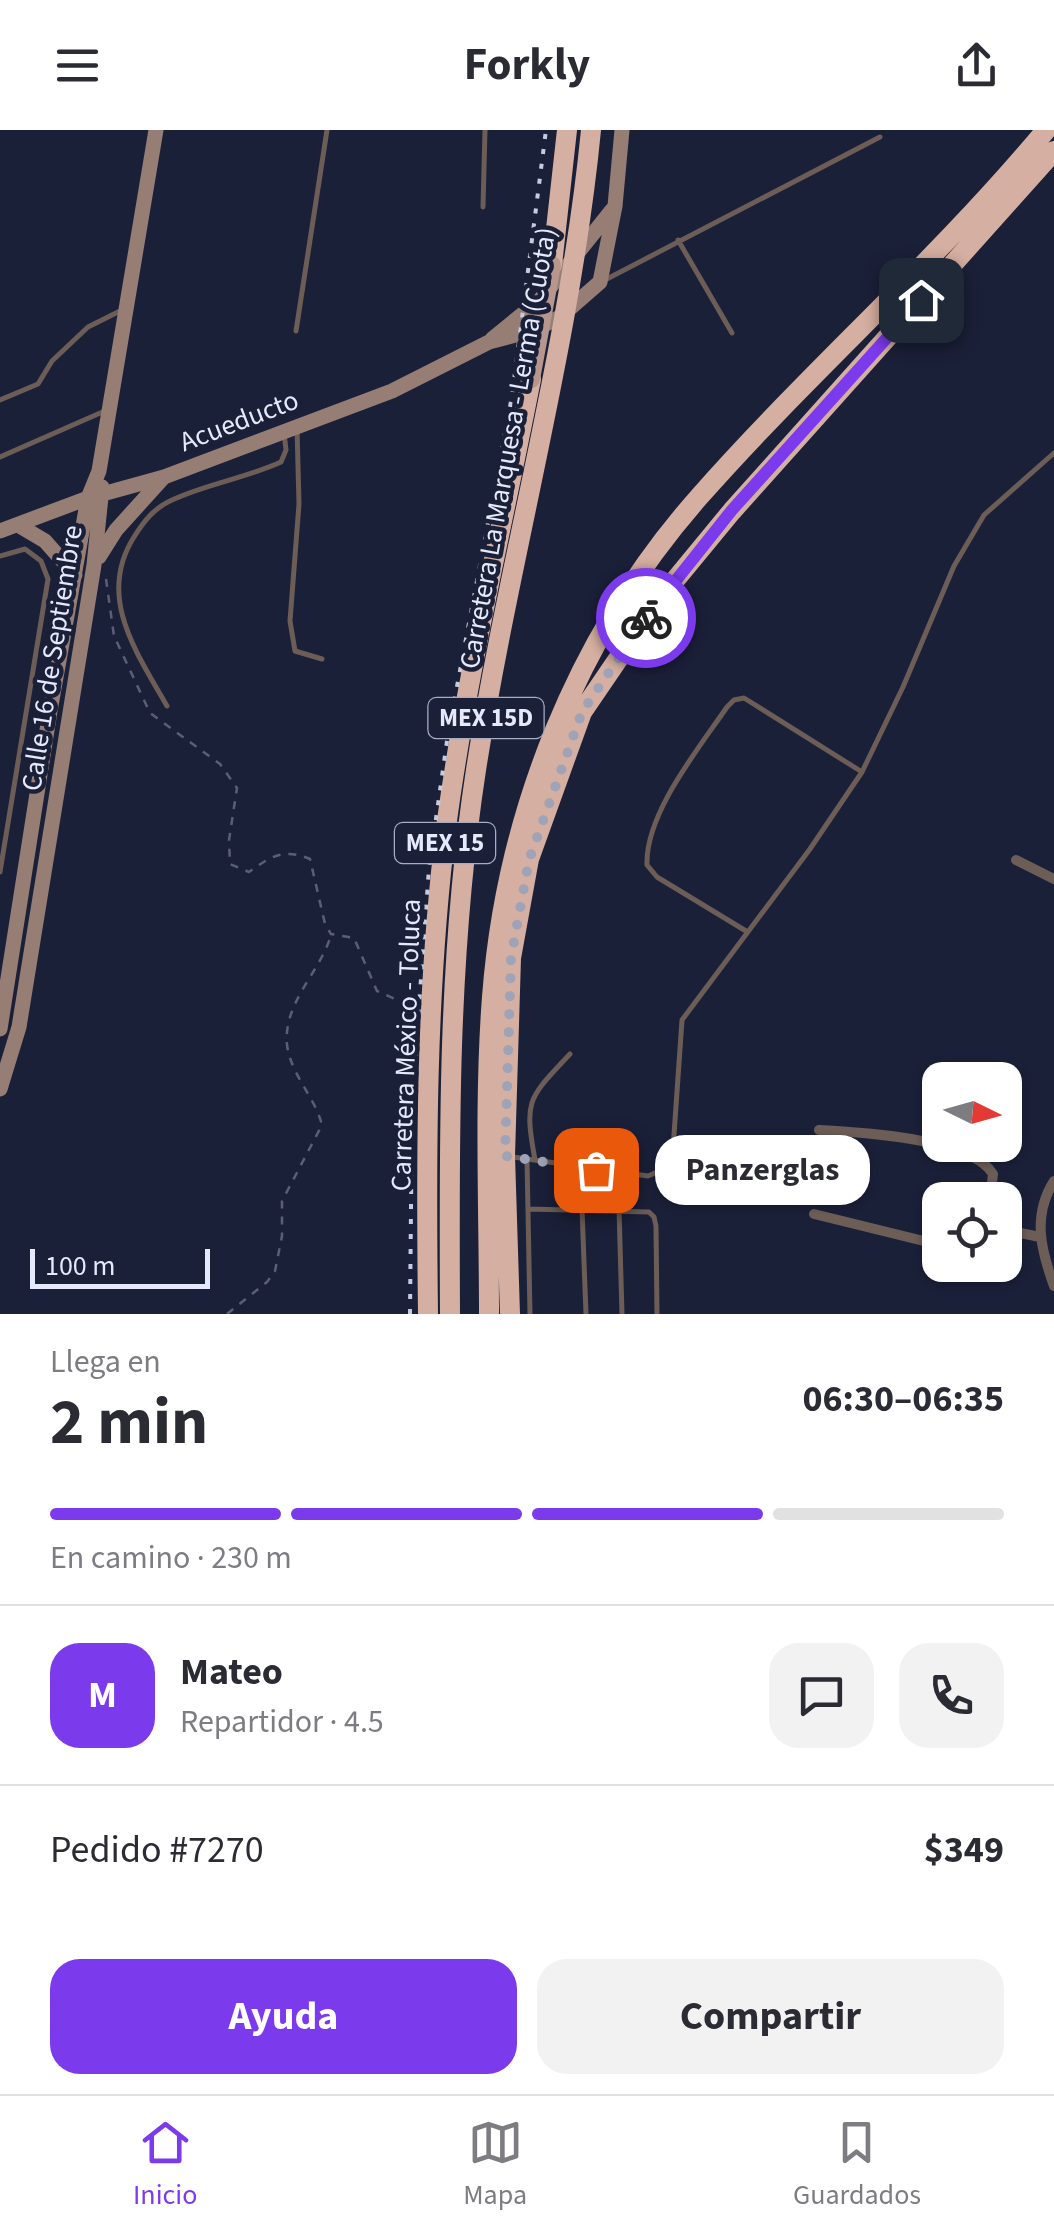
<!DOCTYPE html>
<html lang="es">
<meta charset="utf-8">
<style>
body{margin:0;font-family:"Source Sans 3",sans-serif;background:#f2f2f3;color:#2b2b33;height:100vh;display:flex;flex-direction:column;font-size:38px;white-space:nowrap}
*{box-sizing:border-box;margin:0}
p{font-size:32px;color:#7c7c81}
.icon{flex:none;width:55px;height:55px;fill:none;stroke:currentColor;stroke-width:2;stroke-linecap:round;stroke-linejoin:round}
.map{position:relative;height:1184px;overflow:hidden}
.sheet{display:flex;flex-direction:column;background:#fff;flex:1}
.sheet>*{flex:none}
.needle{width:65px;rotate:95deg}
.fabs{position:absolute;left:922px;top:932px;display:grid;gap:20px}
.fabs a{display:grid;place-items:center;width:100px;height:100px;border-radius:20px;background:#fff;box-shadow:0 2px 8px #0004;font-size:50px}
.scale{position:absolute;left:30px;bottom:25px;width:180px;box-sizing:border-box;padding-left:10px;border:5px solid #e5e9fb;border-top:0;font-size:28px;line-height:35px;white-space:nowrap;color:#e5e9fb;-webkit-text-stroke:8px #1b2039;paint-order:stroke}
.pin{position:absolute;display:grid;place-items:center;width:85px;height:85px;color:#fff;margin:-42px;border-radius:20px;box-shadow:0 5px 15px #0006}
.courier{position:absolute;display:grid;place-items:center;width:100px;height:100px;margin:-50px;border:8px solid #7c3aed;border-radius:50%;background:#fff;color:#222;box-shadow:0 2px 12px #0007}
.bubble{position:absolute;height:70px;border-radius:30px;background:#fff;box-shadow:0 2px 8px #0004;font-size:32px;font-weight:700;line-height:70px;text-align:center}
.overview em{font-style:normal;font-weight:700}
.overview div{display:flex;flex-direction:column-reverse}
.overview{display:flex;align-items:center;justify-content:space-between;height:170px;padding:0 50px}
h1{font-size:65px;font-weight:700;line-height:75px}
.bar{display:grid;grid-template-columns:repeat(4,1fr);gap:15px 10px;align-content:center;height:120px;padding:0 50px}
.bar i{height:12px;border-radius:8px;background:#e1e1e2}
.bar .active{background:#7c3aed}
.bar p{grid-column:span 4}
.line{display:flex;align-items:center;gap:25px;padding:0 50px;border-top:2px solid #e1e1e2}
.line div{flex:1}
.round{display:grid;place-items:center;flex:none;width:105px;height:105px;border-radius:30px;background:#f2f2f3}
.primary-button{display:flex;gap:20px;margin-top:auto;padding:20px 50px}
.primary-button a{flex:1;height:115px;border-radius:30px;background:#7c3aed;color:#fff;font-size:40px;font-weight:700;line-height:115px;text-align:center}
.primary-button a+a{background:#f2f2f3;color:#2b2b33}
header{display:flex;justify-content:space-between;align-items:center;height:130px;padding:0 50px;background:#fff;font-size:45px;font-weight:700}
.tabs{display:flex;justify-content:space-around;align-items:center;height:140px;border-top:2px solid #e1e1e2;background:#fff;font-size:28px;color:#7c7c81}
.tabs a{display:grid;justify-items:center;gap:5px}
.tabs .active{color:#7c3aed}
.map>svg:first-child{display:block}
.lines{fill:none;stroke-linecap:round;stroke-linejoin:round}
.path{stroke:#5b5f76;stroke-width:2.5;stroke-dasharray:8 8;stroke-linecap:butt}
.service{stroke:#6c5d57;stroke-width:5}
.minor{stroke:#6c5d57;stroke-width:10}
.secondary{stroke:#967e75;stroke-width:15}
.motorway{stroke:#d5afa1;stroke-width:20}
.rail{stroke:#c7cbde;stroke-width:4;stroke-dasharray:5 10;stroke-linecap:butt}
.primary-bridge{stroke:#b7978d;stroke-width:18}
.motorway-bridge{stroke:#d5afa1;stroke-width:20}
.done{stroke:#9ea3b7;stroke-width:10;stroke-dasharray:0 18}
.route{stroke:#7c3aed;stroke-width:12}
.labels{text-anchor:middle;dominant-baseline:central;stroke-width:9;stroke-linejoin:round;paint-order:stroke}
.shield{fill:#1b2039;stroke:#a8adc1;stroke-width:2.5}
.shield-label{font-size:25px;font-weight:bold;fill:#e5e9fb}
.street-label{font-size:28px;fill:#e5e9fb;stroke:#1b2039}
</style>
<header><svg class="icon" aria-label="menu" viewBox="0 0 24 24"><path d="M4 6h16M4 12h16M4 18h16"/></svg>Forkly<svg class="icon" aria-label="share" viewBox="0 0 24 24"><path d="M12 15V3M7 8l5-5 5 5M5 13v7h14v-7"/></svg></header>
<div class="map">
<svg width="1054" height="1184" viewBox="0 0 1054 1184">
<rect width="100%" height="100%" fill="#1b2039"/>
<g class="lines">
<path class="path" d="M106 449 114 506 150 583 220 634 237 658 229 710 230 734 249 742C271 726 284 718 310 729L325 794 331 804 354 808 377 861 395 869
M227 1184 267 1152 275 1141 282 1106V1071L322 995C315 967 291 945 287 915 283 872 320 843 331 805"/>
<path class="service" d="M483 77 485 0
M678 110 732 203
M603 151 880 7
M296 201 327 0
M0 270 38 254 52 231 88 197 122 180
M297 298 299 374 290 491 295 521 322 529
M0 327 107 280
M0 426 25 419 41 431 48 449 0 742
M167 576C137 523 96 467 134 407 144 391 154 378 172 370 206 354 246 348 281 332L286 320 284 303
M746 801 657 747 647 735C645 684 699 618 727 577L734 570 744 568 862 642 903 557 954 436 984 385 1054 323
M513 1027 648 1046C662 1041 667 1033 673 1019L682 890 810 719 862 642
M527 1030 530 1184
M535 1030C524 969 528 969 570 924
M528 1079 649 1082 654 1087 656 1096 657 1184
M582 1079 586 1184
M619 1079 622 1184"/>
<path class="minor" d="M1016 730 1054 749
M819 1000C859 1002 971 1008 993 1044L990 1070
M1054 1051C1032 1086 1041 1120 1054 1156
M814 1084 940 1115
M1005 1100 1040 1107
M1005 1130 1016 1133"/>
<path class="secondary" d="M492 209 540 170 612 80
M18 395 45 411 75 445
M0 401 88 368 164 347 392 261 489 212 534 200 560 187 600 152 615 76 622 0
M99 427 116 400 163 348
M0 899 50 581 88 368 99 341 156 0
M0 959 19 897 94 435 102 357"/>
<path class="motorway" d="M552 135 567 0
M428 1184C426 1022 426 859 446 698 466 547 502 398 531 249
M489 1184C489 1079 484 972 492 867 506 684 577 505 699 367 810 241 938 130 1046 0
M510 1184 505 1026 511 828 529 729 582 582 657 472 732 381 1054 21"/>
<path class="rail" d="M410 1184 412 973 429 738 448 604 512 266 546 0"/>
<path class="primary-bridge" d="M531 249 552 135"/>
<path class="motorway-bridge" d="M450 1184C449 1001 448 822 476 640 509 427 570 216 591 0"/>
</g>
<g class="lines">
<path class="done" d="M596 1040 505 1026 511 828 529 730 582 582 646 488"/>
<path class="route" d="M646 488 732 380 921 170"/>
</g>
<g class="labels">
<g class="shield">
<rect x="428.5" y="568" width="115" height="40" rx="8"/>
<rect x="395" y="693" width="100" height="40" rx="8"/>
</g>
<g class="shield-label">
<text x="486" y="588">MEX 15D</text>
<text x="445" y="713">MEX 15</text>
</g>
<g class="street-label">
<text transform="translate(239 291) rotate(-21)">Acueducto</text>
<text transform="translate(508 318) rotate(-80)">Carretera La Marquesa - Lerma (Cuota)</text>
<text transform="translate(52 528) rotate(-81)">Calle 16 de Septiembre</text>
<text transform="translate(406 915) rotate(-88)">Carretera México - Toluca</text>
</g>
</g>
</svg>
<div class="fabs">
<a><svg class="needle" viewBox="-14 -14 28 28"><path d="M0-13l5 13h-10z" fill="#e53935"/><path d="M0 13l5-13h-10z" fill="#7c7c81"/></svg></a>
<a><svg class="icon" aria-label="locate" viewBox="0 0 24 24"><circle cx="12" cy="12" r="6"/><path d="M12 2v4M12 18v4M2 12h4M18 12h4"/></svg></a>
</div>
<div class="scale">100 m</div>
<div class="pin" style="left:596px;top:1040px;background:#ea580c"><svg class="icon" aria-label="bag" viewBox="0 0 24 24"><path d="M5 8h14l-1 12H6zM9 8a3 3 0 0 1 6 0"/></svg></div>
<div class="pin" style="left:921px;top:170px;background:#1f2937"><svg class="icon" aria-label="home" viewBox="0 0 24 24"><path d="M3 11l9-7 9 7M6 9v11h12V9"/></svg></div>
<div class="courier" style="left:646px;top:488px"><svg class="icon" aria-label="bike" viewBox="0 0 24 24"><circle cx="6" cy="16" r="4"/><circle cx="18" cy="16" r="4"/><path d="M6 16l4-8h5l3 8M10 8l3 8H6M13 5h3"/></svg></div>
<div class="bubble" style="left:655px;top:1005px;width:215px">Panzerglas</div>
</div>
<section class="sheet">
<div class="overview"><div><h1>2 min</h1><p>Llega en</p></div><em>06:30–06:35</em></div>
<div class="bar"><i class="active"></i><i class="active"></i><i class="active"></i><i></i><p>En camino · 230 m</p></div>
<div class="line" style="height:180px"><b class="round" style="background:#7c3aed;color:#fff">M</b><div><b>Mateo</b><p>Repartidor · 4.5</p></div><a class="round"><svg class="icon" aria-label="chat" viewBox="0 0 24 24"><path d="M4 5h16v11H9l-5 4z"/></svg></a><a class="round"><svg class="icon" aria-label="phone" viewBox="0 0 24 24"><path d="M5 4h4l2 5-3 2q2 4 5 5l2-3 5 2v4C11 20 4 13 5 4z"/></svg></a></div>
<div class="line" style="height:130px"><div>Pedido #7270</div><b>$349</b></div>
<div class="primary-button"><a>Ayuda</a><a>Compartir</a></div>
</section>
<nav class="tabs">
<a class="active"><svg class="icon" aria-label="home" viewBox="0 0 24 24"><path d="M3 11l9-7 9 7M6 9v11h12V9"/></svg>Inicio</a>
<a><svg class="icon" aria-label="map" viewBox="0 0 24 24"><path d="M3 6l6-2 6 2 6-2v14l-6 2-6-2-6 2zM9 4v14M15 6v14"/></svg>Mapa</a>
<a><svg class="icon" aria-label="saved" viewBox="0 0 24 24"><path d="M7 4h10v16l-5-4-5 4z"/></svg>Guardados</a>
</nav>
